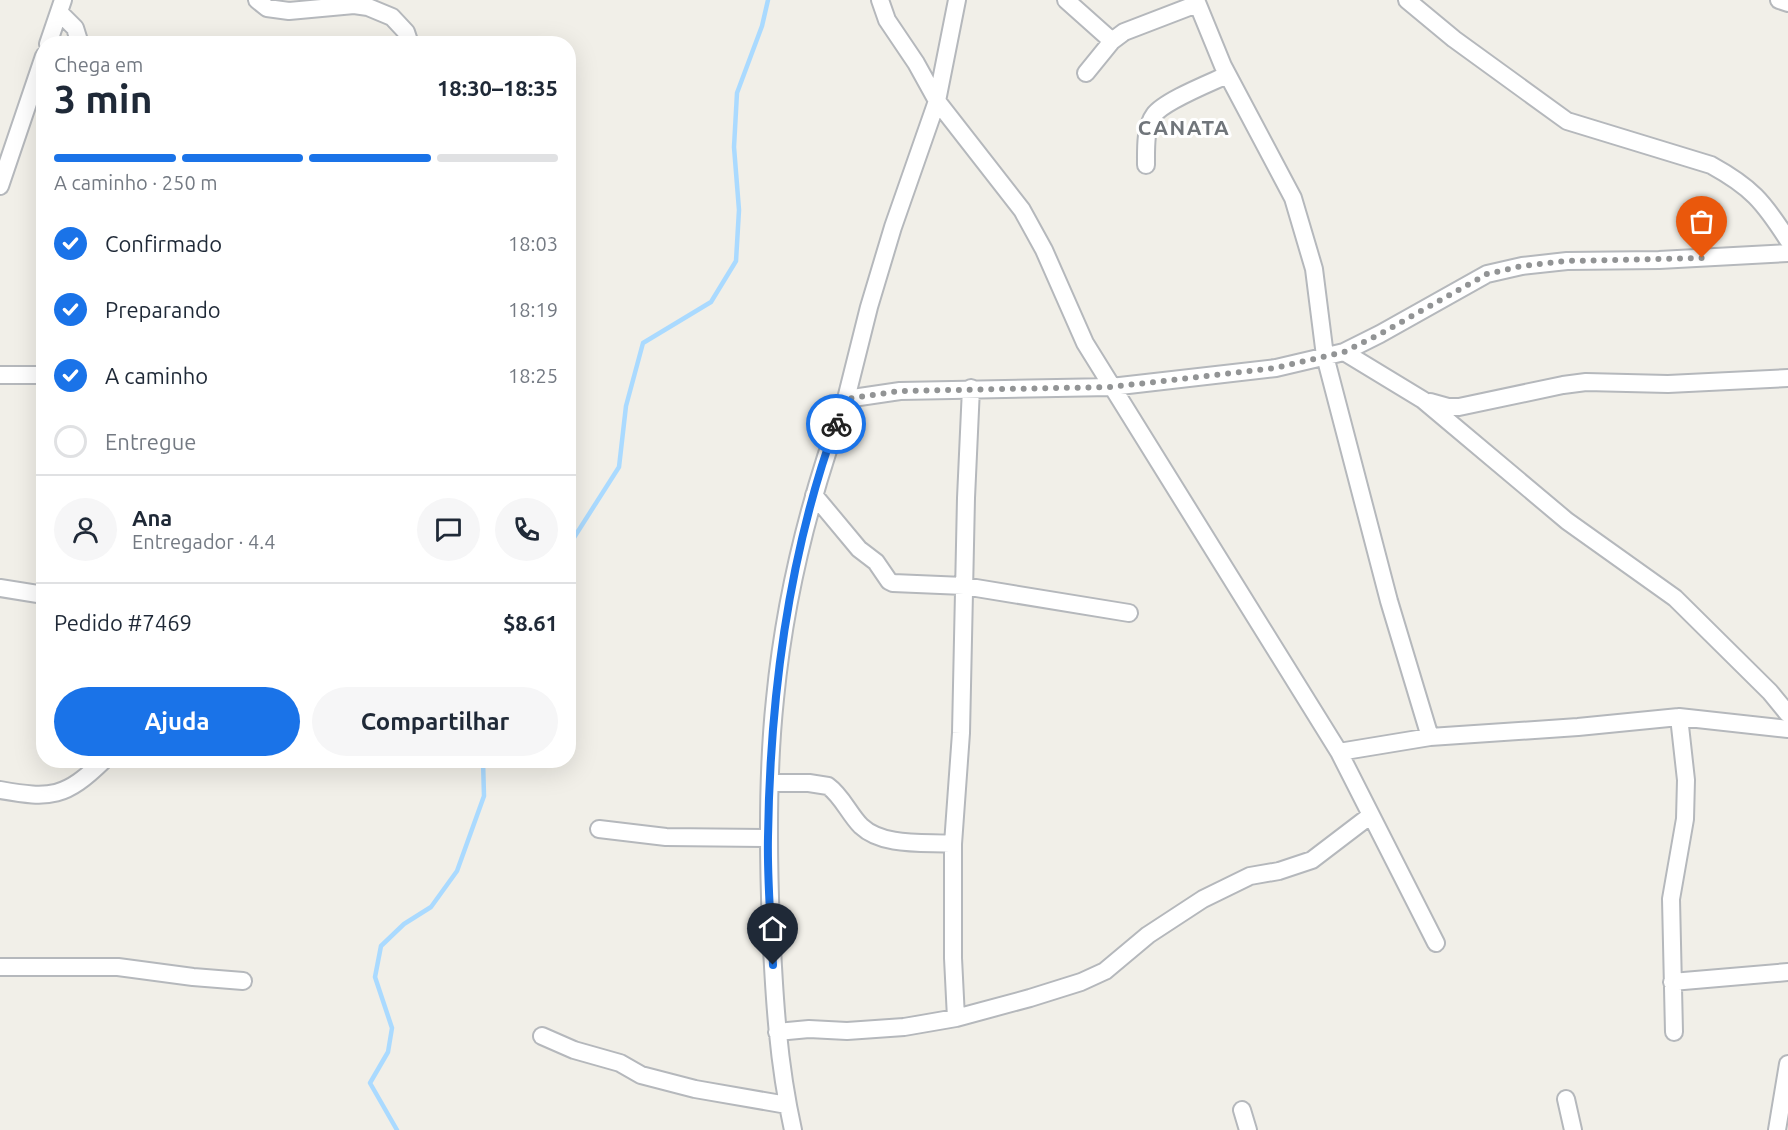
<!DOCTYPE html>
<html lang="pt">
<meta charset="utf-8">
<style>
body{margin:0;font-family:Ubuntu,sans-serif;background:#f6f6f7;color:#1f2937;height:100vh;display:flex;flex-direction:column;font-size:22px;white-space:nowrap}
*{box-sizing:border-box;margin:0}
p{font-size:20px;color:#747a83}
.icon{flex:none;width:33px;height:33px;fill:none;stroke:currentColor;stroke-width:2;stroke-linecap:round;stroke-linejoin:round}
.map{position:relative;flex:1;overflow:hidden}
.drawer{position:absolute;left:36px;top:36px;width:540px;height:732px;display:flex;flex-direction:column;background:#fff;border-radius:24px;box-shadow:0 6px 24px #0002}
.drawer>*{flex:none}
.pin{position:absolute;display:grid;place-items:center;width:51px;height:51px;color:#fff;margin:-62px -26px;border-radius:50% 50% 50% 0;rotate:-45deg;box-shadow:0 0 6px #0007}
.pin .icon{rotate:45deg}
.courier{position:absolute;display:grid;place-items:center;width:60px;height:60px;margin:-30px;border:4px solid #1a73e8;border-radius:50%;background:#fff;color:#222;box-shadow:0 2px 8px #0007}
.summary em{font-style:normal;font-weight:600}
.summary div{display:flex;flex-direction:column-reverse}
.summary{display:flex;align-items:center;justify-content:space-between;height:102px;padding:0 18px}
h1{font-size:39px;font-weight:600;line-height:45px}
.bar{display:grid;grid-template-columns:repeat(4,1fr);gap:9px 6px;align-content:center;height:72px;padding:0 18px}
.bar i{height:8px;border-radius:4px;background:#e0e1e3}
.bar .selected{background:#1a73e8}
.bar p{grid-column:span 4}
.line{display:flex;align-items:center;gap:15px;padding:0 18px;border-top:2px solid #e0e1e3}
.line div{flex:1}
.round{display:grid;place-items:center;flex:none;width:63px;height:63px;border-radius:32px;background:#f6f6f7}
ol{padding:0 18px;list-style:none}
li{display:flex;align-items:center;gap:18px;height:66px}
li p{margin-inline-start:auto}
li .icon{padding:6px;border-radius:50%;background:#1a73e8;color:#fff;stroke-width:4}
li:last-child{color:#747a83}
li i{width:33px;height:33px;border:3px solid #e0e1e3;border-radius:50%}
.action{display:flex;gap:12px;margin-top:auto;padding:12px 18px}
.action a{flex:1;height:69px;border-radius:36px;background:#1a73e8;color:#fff;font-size:24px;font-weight:600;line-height:69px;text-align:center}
.action a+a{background:#f6f6f7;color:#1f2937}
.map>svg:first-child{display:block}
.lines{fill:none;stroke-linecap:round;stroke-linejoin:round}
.stream{stroke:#aadaff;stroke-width:4.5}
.minor-casing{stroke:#b5b8bc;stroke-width:20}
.minor{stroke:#fff;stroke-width:16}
.done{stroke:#929495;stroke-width:6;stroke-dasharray:0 10.8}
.route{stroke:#1a73e8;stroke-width:8}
.labels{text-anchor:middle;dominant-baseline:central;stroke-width:6;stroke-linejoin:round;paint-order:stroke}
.district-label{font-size:21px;font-weight:bold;letter-spacing:1.5px;fill:#70757a;stroke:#fff}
</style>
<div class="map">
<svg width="1788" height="1130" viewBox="0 0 1788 1130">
<rect width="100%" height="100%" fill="#f1efe8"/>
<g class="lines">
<path class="stream" d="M568 547 619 467 626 406 643 343 711 302 736 261 739 210 734 147 737 93 762 26 768 0
M397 1130 370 1083 388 1052 392 1028 375 977 381 946 404 924 431 907 457 871 484 796 483 760"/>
<g class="minor-casing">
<path id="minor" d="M257 0 267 8 289 11 354 5 368 7 392 17 406 32 410 44
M880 0 887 20 916 63 937 101 1022 210 1044 250 1085 343 1339 752 1436 943
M1066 0 1112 41
M1196 0 1223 66 1293 198 1314 269 1325 356 1389 601 1430 737
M1407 0 1454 39 1567 121 1711 165C1751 187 1763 201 1788 240
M1779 0 1788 3
M59 12 75 28 80 44
M48 44 63 0
M1086 73 1112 41 1124 32 1197 4
M1146 165C1146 150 1145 127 1154 115 1164 101 1210 83 1227 75
M0 186 44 56
M1344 352 1423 400 1567 521 1675 598 1770 692 1788 714
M0 375H44
M846 399 869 307 893 227 937 101 957 0
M1430 402 1448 407H1459L1563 385 1586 382 1668 384 1788 378
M814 495 859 549 876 562 889 581 893 583 964 586 1129 613
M0 588 44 595
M1339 752 1430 737 1578 727 1679 717 1788 729
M770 783H809L828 786C842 796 849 814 861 826 883 847 925 842 953 844
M0 790C51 799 65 798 104 760
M599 829 666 837 768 838
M0 967H118L193 977 243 981
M1672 982 1788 972
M956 1018 953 958V844L961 733 966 498 971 388
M777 1032 809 1029 847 1031 904 1027 956 1018 1030 998 1081 982 1105 971 1148 935 1203 899 1250 876 1279 871 1312 860 1371 815
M1674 1032 1671 899 1685 819 1686 780 1679 717
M542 1036 574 1050 620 1063 641 1075 695 1089 787 1105
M1566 1099 1573 1130
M1242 1110 1248 1130
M793 1130C778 1063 774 995 771 926 768 851 767 774 775 699 785 596 810 496 846 399L900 391 1111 387 1276 368 1344 352 1380 334 1487 274 1522 266 1567 261 1659 260 1788 253
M1777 1130 1788 1064"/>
</g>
<use href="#minor" class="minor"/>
</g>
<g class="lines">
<path class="done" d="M836 424 846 399 900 391 1111 387 1275 368 1344 352 1380 334 1487 274 1522 266 1566 261 1702 258"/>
<path class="route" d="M773 965C771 923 767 880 768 837 770 698 788 556 836 424"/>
</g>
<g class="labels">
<g class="district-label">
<text x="1184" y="127">CANATA</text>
</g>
</g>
</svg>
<div class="pin" style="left:1702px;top:258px;background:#ea580c"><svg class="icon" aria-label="bag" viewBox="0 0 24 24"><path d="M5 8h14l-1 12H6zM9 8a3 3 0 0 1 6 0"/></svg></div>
<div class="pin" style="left:773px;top:965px;background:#1f2937"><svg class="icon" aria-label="home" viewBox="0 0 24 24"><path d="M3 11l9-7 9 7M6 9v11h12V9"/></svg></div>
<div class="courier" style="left:836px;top:424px"><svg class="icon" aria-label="bike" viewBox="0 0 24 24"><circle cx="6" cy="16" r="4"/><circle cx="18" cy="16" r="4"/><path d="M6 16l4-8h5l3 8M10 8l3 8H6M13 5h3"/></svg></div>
<section class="drawer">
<div class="summary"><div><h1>3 min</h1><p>Chega em</p></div><em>18:30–18:35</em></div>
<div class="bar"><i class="selected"></i><i class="selected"></i><i class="selected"></i><i></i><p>A caminho · 250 m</p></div>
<ol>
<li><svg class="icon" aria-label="check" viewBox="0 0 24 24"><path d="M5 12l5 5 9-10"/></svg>Confirmado<p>18:03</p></li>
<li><svg class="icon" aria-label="check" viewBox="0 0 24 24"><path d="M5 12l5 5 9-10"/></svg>Preparando<p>18:19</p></li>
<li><svg class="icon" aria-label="check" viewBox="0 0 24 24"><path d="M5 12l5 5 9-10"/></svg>A caminho<p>18:25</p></li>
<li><i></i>Entregue</li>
</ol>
<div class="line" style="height:108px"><a class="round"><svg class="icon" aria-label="person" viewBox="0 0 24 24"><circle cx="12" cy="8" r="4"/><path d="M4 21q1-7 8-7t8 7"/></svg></a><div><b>Ana</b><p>Entregador · 4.4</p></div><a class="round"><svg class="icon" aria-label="chat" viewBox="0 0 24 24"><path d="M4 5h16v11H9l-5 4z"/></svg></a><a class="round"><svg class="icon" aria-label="phone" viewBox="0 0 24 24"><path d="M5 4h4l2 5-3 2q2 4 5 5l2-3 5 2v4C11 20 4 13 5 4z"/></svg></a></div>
<div class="line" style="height:78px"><div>Pedido #7469</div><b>$8.61</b></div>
<div class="action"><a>Ajuda</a><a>Compartilhar</a></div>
</section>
</div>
